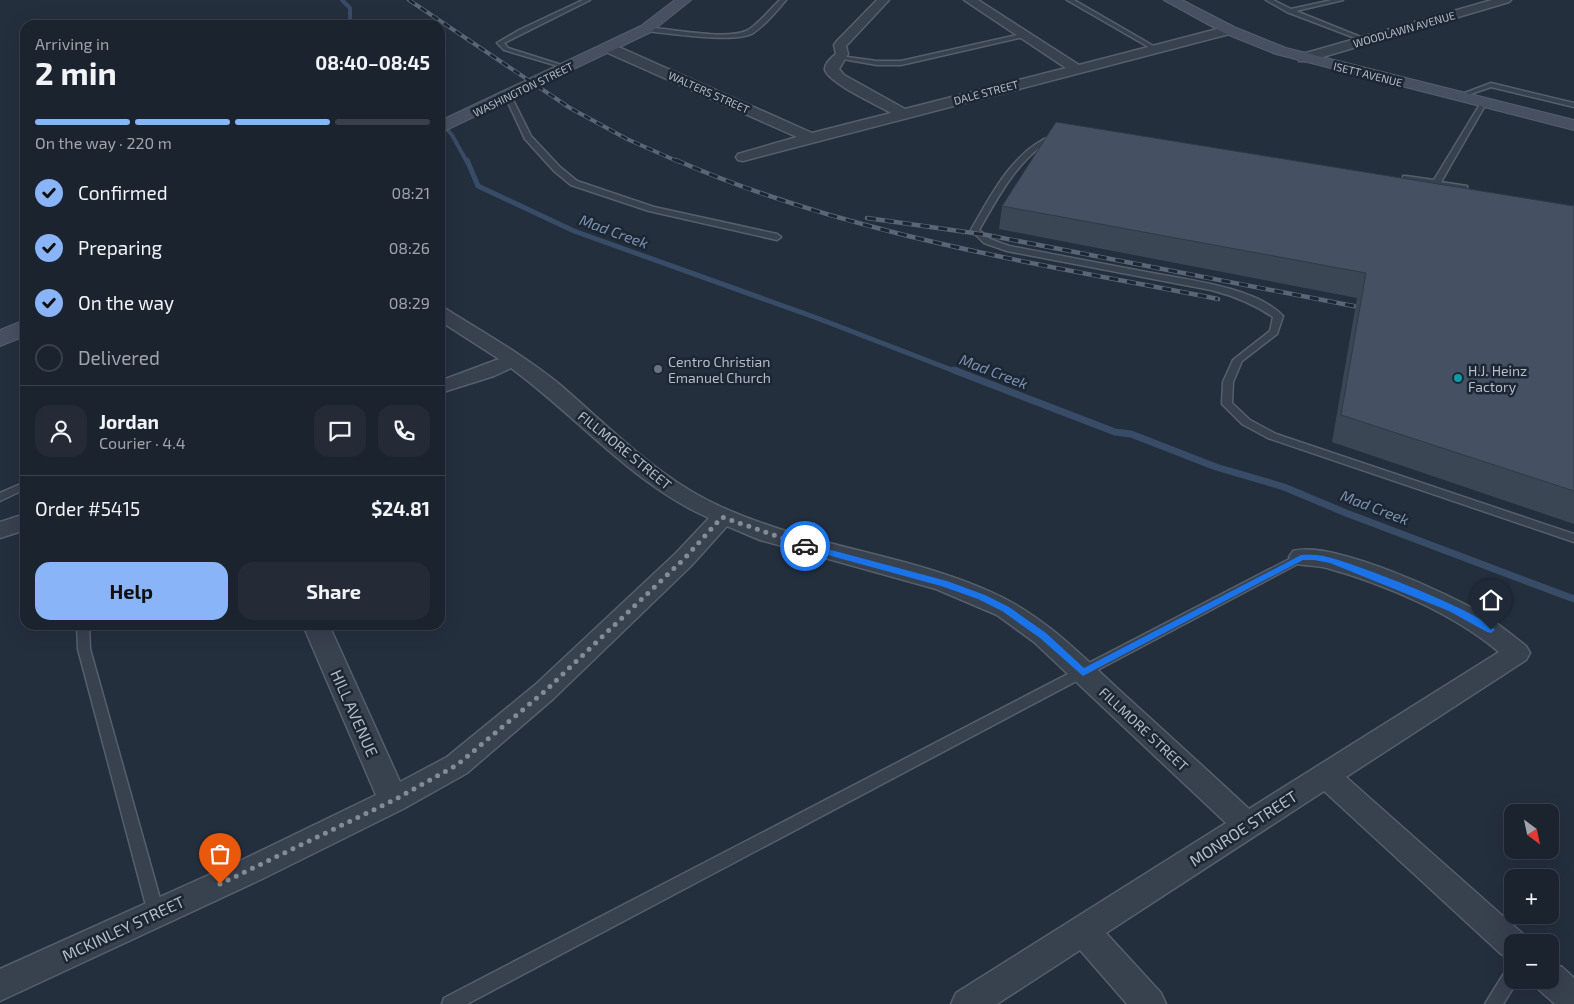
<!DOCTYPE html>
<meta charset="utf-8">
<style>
body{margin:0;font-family:"Exo 2",sans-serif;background:#242b36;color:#f1f3f6;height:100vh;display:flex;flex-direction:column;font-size:19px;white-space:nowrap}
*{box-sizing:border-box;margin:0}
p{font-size:16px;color:#a0a4aa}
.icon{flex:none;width:28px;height:28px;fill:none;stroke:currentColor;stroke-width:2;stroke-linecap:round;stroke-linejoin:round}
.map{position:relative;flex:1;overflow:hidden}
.details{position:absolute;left:20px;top:20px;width:425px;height:610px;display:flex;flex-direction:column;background:#1b232e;border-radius:15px;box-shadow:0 5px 20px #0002,0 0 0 1px #39404a}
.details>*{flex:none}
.needle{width:32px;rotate:147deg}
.buttons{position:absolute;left:1504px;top:804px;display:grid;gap:10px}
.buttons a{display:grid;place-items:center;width:55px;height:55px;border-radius:10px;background:#1b232e;box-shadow:0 5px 20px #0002,0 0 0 1px #39404a;font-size:25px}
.pin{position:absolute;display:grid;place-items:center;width:42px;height:42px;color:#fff;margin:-51px -21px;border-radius:50% 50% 50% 0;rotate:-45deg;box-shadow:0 0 5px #0007}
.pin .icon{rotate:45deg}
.courier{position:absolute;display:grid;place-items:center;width:50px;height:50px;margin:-25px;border:4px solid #1a73e8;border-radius:50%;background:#fff;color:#222;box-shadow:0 1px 6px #0007}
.overview em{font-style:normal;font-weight:700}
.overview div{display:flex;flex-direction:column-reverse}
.overview{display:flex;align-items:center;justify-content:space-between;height:85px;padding:0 15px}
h1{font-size:32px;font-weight:700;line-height:38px}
.bar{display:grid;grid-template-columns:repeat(4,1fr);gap:8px 5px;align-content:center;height:60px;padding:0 15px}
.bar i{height:6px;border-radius:4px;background:#39404a}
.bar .active{background:#8ab4f8}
.bar p{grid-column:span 4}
.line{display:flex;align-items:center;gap:12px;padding:0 15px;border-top:1px solid #39404a}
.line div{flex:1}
.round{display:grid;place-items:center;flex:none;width:52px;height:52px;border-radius:15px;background:#242b36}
ol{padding:0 15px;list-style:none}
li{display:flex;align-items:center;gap:15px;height:55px}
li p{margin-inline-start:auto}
li .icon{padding:5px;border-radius:50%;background:#8ab4f8;color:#111;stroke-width:4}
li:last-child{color:#a0a4aa}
li i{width:28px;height:28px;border:2px solid #39404a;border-radius:50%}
.button{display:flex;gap:10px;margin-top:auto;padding:10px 15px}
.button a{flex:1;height:58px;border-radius:15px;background:#8ab4f8;color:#111;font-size:20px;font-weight:700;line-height:58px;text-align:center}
.button a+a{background:#242b36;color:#f1f3f6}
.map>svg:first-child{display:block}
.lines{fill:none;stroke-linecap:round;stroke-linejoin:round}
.stream-far2{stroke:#394c67;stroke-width:4}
.stream-far1{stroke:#394c67;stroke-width:5}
.stream{stroke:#394c67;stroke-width:7}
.lane-casing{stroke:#565f6c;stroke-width:3}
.street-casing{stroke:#565f6c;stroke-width:3}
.secondary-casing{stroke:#565f6c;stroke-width:2}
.lane{fill:#38414e;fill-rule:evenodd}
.street{fill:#38414e;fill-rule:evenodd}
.secondary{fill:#465061;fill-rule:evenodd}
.rail-far1-casing{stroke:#5a6575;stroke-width:4}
.rail-casing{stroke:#5a6575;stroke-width:4.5}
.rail-far1{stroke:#1d2633;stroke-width:2.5;stroke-dasharray:7;stroke-linecap:butt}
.rail{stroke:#1d2633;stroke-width:3;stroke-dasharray:9;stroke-linecap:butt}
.wall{fill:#3b4654}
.building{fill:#455162;stroke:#303945}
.route{fill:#1a73e8}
.done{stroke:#828b98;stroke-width:5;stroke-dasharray:0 9}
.worship-dot{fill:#6b7280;stroke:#1d2633;stroke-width:2}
.culture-dot{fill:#0f9aa8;stroke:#1d2633;stroke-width:2}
.labels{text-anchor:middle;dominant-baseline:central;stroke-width:5;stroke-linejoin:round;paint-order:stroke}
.far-street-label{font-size:11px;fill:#b4bcc9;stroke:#1d2633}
.poi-label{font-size:14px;fill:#b4bcc9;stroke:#1d2633;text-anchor:start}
.street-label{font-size:14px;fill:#b4bcc9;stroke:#1d2633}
.water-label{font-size:15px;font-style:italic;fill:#7c92b1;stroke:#1d2633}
.near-street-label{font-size:16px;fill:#b4bcc9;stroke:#1d2633}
</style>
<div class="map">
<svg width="1574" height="1004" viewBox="0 0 1574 1004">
<rect width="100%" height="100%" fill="#242f3e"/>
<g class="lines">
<path class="stream-far2" d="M342 0 350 8V25
M440 121 452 135 467 162"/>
<path class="stream-far1" d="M467 160 478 186 574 231 817 318 957 372"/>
<path class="stream" d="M954 370 1115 432 1131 434 1216 467 1284 487 1346 513 1574 599"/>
<g class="lane-casing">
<path id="lane" d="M583 0H590L504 43 508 48 568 67V69L504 50 497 43 519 30Z
M780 0H786C777 11 765 25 753 33 736 44 668 33 646 31L643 29 646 27C670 29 725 40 746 31 756 27 771 8 780 0Z
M1067 0H1074L1157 48 1152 49Z
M1266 0H1273L1291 9 1332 0H1343L1296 11 1368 40 1363 41 1287 12Z
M1026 33 1029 35 1028 36 901 65H877L837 58 840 56 877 61H901Z
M1491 83 1574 103V107L1491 87 1462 97 1457 96Z
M508 94 511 96 531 136 560 167 577 181 654 207 777 234 781 237 777 240 649 211 571 185 554 171 525 139 505 96Z
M1482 101 1487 102 1441 182 1467 186V190L1403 180V176H1406L1434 180Z
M1054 135 1061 137C1055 141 1046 142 1040 147 1013 168 996 201 979 230L990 239 1009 246C1053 254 1097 263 1141 271 1181 279 1255 286 1283 316L1277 334 1242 361 1233 382 1232 403 1250 420 1276 434 1574 534V542L1268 438 1242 424 1222 404 1223 382 1233 360 1270 331 1273 317C1254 304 1234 296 1211 290L1007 251 984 243 971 230C991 195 1014 149 1054 135Z
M25 482V489L0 501V493Z
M1301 553 1307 557 1305 560 467 1004H442L444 998Z
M77 625H89L90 649 164 913 162 918 156 920 150 918 148 913 78 649Z
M1512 967V980H1518L1503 1004H1485L1506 970Z"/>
</g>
<g class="street-casing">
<path id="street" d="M877 0H889L846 46 848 54 839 69 844 75 905 109 1066 68 964 0H978L1079 65 1229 26 1235 30 1233 33 743 161 738 160 736 157 738 154 797 137 599 49 605 45 621 48 812 133 891 113C878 105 830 84 825 70 824 64 832 57 836 54L834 45 836 42Z
M1492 0H1511L1509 2 1309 61H1299L1298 58 1299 55Z
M440 307 446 309C484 333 525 356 559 384 607 425 651 471 707 500 797 546 900 551 991 592 1041 614 1078 652 1117 688 1161 728 1205 768 1249 809L1499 652C1453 613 1384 584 1327 568 1315 565 1304 566 1293 563L1289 557 1293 551C1332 540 1450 594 1486 616 1500 625 1513 636 1526 646L1530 653 1526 660 1346 777 1523 934 1527 942H1512V959L1501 954 1324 791 1106 933 1161 993 1166 1004H1127L1080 950 997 1004H951L956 993 1226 823 1034 642 997 615 936 589 760 540 727 526 692 565 553 699 467 773 403 809 264 878 0 1001V969L242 860 376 795 303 625H329L400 782 447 757 535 685 676 553 709 518C632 484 578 417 511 368L494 376 440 393V381L499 359 440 321Z
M25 514V530L0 538V522Z
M1550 963 1562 967 1574 978V1004H1555L1538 989 1534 980H1550Z"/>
</g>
<g class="secondary-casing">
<path id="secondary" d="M675 0H691L651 32 440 133V121L641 26Z
M1164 0H1182L1234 27 1286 48 1574 120V130L1276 54 1224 33Z
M25 320V336L0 346V330Z"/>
</g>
<use href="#lane" class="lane"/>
<use href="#street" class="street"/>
<use href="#secondary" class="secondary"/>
<g class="rail-far1-casing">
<path id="rail-far1" d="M409 0 570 108 627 139 679 162"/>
</g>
<g class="rail-casing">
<path id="rail" d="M676 160C847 235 1036 263 1218 299
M867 218 987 235 1369 309"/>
</g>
<use href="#rail-far1" class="rail-far1"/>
<use href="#rail" class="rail"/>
</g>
<path class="wall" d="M1002 206H1574V524L1332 442 1357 298 999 229Z"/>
<path class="building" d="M1056 122 1574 206V491L1341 415 1366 273 1002 206Z"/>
<path class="route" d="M805 543 947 581 985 595 1009 607 1046 633 1084 668 1301 555C1313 554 1324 555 1335 559 1363 567 1481 612 1495 630L1491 633 1487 632 1449 611 1330 563 1314 560H1303L1083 676 1040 638 1002 611 978 599 941 586 802 548 801 546Z"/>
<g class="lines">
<path class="done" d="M220 884 394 800 457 765 544 692 684 559 722 517 805 546"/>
</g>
<circle class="worship-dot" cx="658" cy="369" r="5"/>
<circle class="culture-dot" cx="1458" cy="378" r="5"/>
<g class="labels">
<g class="far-street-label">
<text transform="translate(1404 29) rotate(-16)">WOODLAWN AVENUE</text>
<text transform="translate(1368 74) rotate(14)">ISETT AVENUE</text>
<text transform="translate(523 89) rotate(-26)">WASHINGTON STREET</text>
<text transform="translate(709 92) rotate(24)">WALTERS STREET</text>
<text transform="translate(986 92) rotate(-15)">DALE STREET</text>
</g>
<g class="poi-label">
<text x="668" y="361">Centro Christian<tspan x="668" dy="16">Emanuel Church</tspan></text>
<text x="1468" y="370">H.J. Heinz<tspan x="1468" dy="16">Factory</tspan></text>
</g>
<g class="street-label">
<text transform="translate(625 450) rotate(39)">FILLMORE STREET</text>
<text transform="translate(1144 729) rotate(43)">FILLMORE STREET</text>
</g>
<g class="water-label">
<text transform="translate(614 231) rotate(20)">Mad Creek</text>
<text transform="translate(994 371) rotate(21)">Mad Creek</text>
<text transform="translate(1375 507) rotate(21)">Mad Creek</text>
</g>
<g class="near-street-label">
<text transform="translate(355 713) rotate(66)">HILL AVENUE</text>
<text transform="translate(1243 828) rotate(-33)">MONROE STREET</text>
<text transform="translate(123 928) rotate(-25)">MCKINLEY STREET</text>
</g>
</g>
</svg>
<div class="buttons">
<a><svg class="needle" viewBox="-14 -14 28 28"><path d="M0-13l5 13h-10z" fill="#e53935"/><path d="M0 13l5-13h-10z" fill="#a0a4aa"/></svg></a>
<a>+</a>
<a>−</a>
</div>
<div class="pin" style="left:220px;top:884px;background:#ea580c"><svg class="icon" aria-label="bag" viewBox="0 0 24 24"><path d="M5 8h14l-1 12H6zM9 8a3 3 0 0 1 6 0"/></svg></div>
<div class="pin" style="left:1491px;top:630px;background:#1f2937"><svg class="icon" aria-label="home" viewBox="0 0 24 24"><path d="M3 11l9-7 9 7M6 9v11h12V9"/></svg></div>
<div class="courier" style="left:805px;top:546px"><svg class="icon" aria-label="car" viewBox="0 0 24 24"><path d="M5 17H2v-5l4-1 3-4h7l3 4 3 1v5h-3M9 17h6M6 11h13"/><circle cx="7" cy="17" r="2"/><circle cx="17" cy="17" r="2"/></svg></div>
<section class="details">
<div class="overview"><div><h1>2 min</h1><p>Arriving in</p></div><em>08:40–08:45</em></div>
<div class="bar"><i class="active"></i><i class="active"></i><i class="active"></i><i></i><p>On the way · 220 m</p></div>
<ol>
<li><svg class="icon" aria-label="check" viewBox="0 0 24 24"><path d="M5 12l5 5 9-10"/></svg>Confirmed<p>08:21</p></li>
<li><svg class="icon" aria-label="check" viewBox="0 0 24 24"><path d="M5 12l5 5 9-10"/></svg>Preparing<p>08:26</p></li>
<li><svg class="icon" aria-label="check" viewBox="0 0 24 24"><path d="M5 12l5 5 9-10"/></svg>On the way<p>08:29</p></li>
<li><i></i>Delivered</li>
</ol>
<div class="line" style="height:90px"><a class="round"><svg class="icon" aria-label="person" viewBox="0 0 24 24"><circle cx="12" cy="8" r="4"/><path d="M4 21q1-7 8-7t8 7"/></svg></a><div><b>Jordan</b><p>Courier · 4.4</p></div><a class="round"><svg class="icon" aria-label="chat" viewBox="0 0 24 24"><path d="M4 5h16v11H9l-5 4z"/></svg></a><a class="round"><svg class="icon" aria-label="phone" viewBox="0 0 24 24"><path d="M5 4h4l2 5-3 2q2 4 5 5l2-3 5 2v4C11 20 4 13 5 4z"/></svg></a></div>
<div class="line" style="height:65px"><div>Order #5415</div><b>$24.81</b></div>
<div class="button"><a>Help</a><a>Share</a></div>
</section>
</div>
